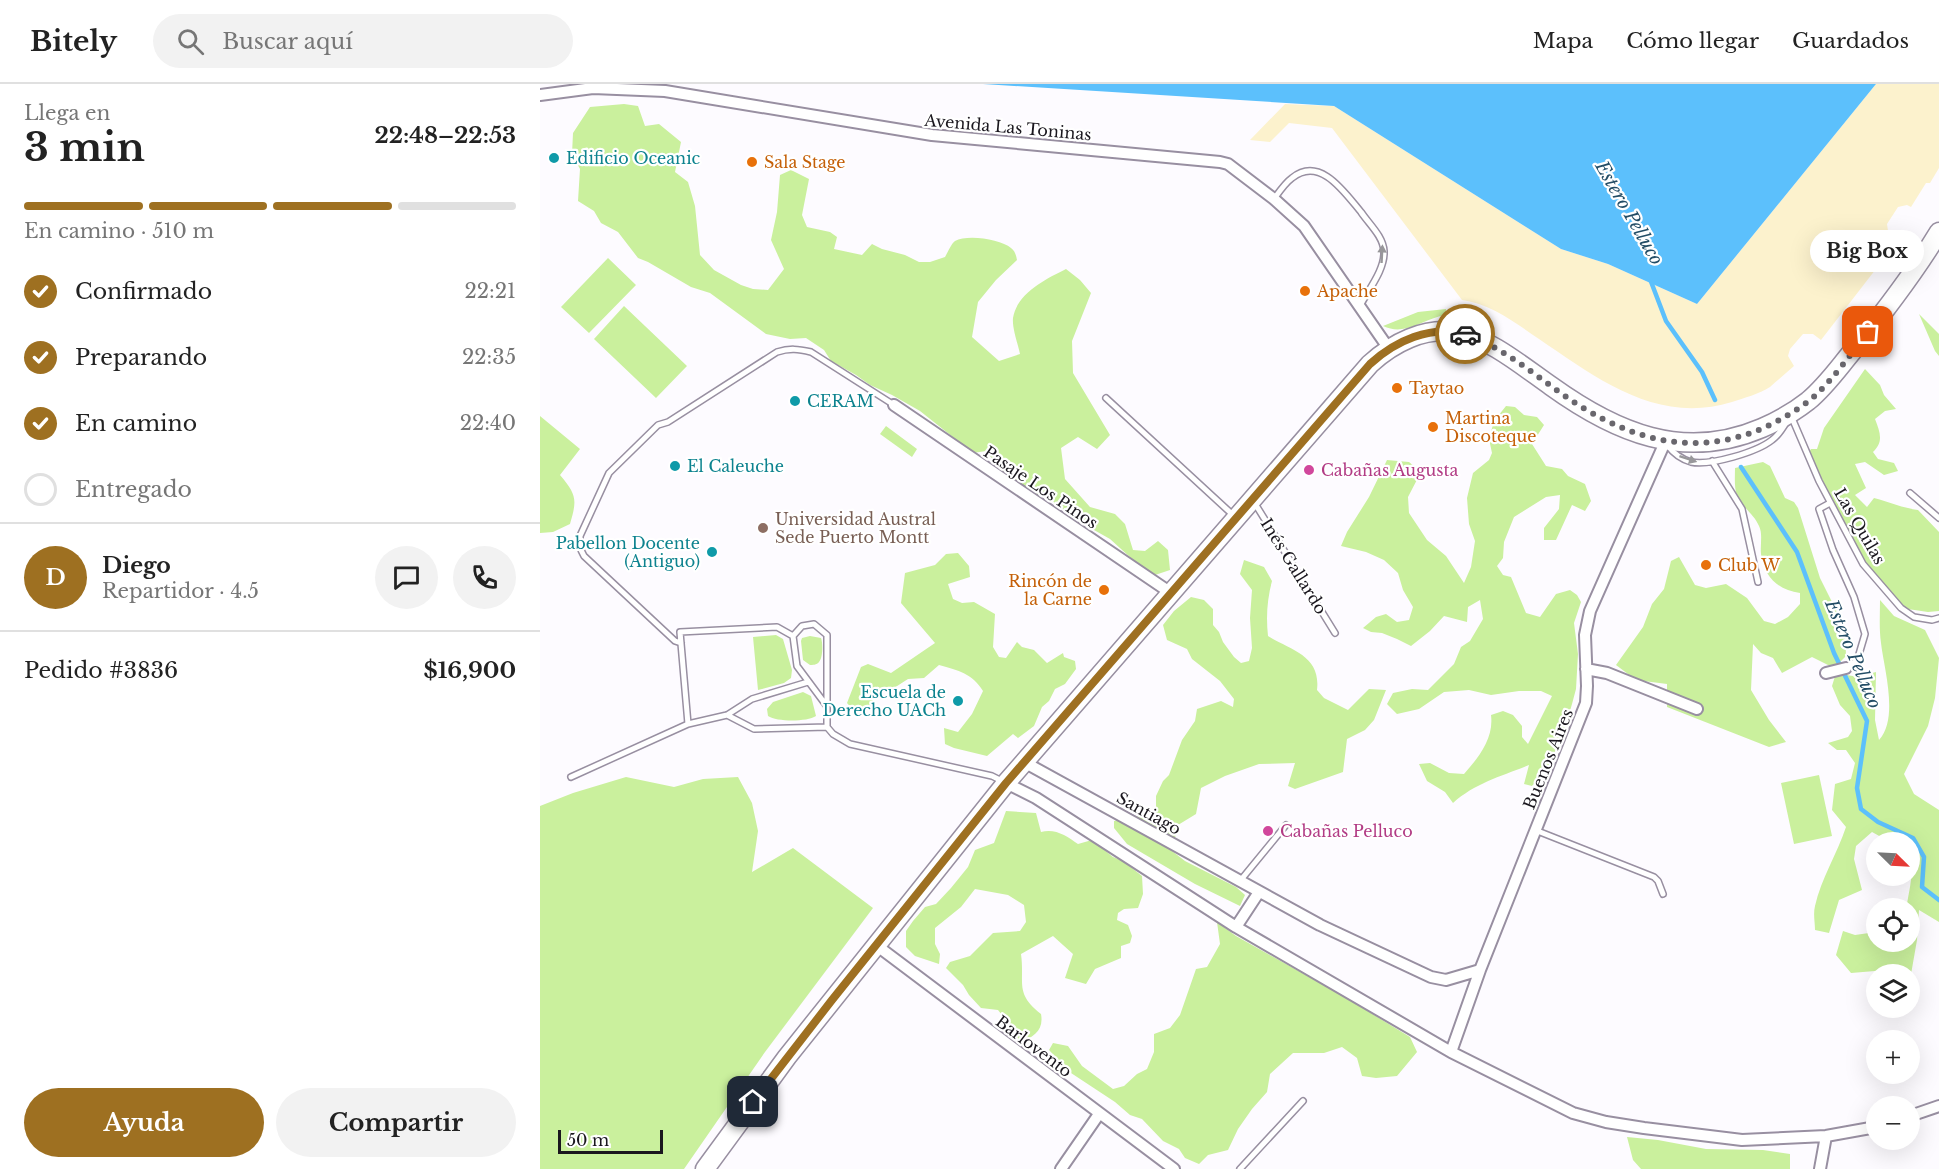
<!DOCTYPE html>
<html lang="es">
<meta charset="utf-8">
<style>
body{margin:0;font-family:"Libre Baskerville",serif;background:#f2f2f2;color:#222;height:100vh;display:flex;flex-direction:column;font-size:22px;white-space:nowrap}
*{box-sizing:border-box;margin:0}
p{font-size:20px;color:#767676}
.icon{flex:none;width:33px;height:33px;fill:none;stroke:currentColor;stroke-width:2;stroke-linecap:round;stroke-linejoin:round}
.map{position:relative;flex:1;overflow:hidden}
.sheet{display:flex;flex-direction:column;background:#fff;width:540px}
.sheet>*{flex:none}
.needle{width:39px;rotate:114deg}
.buttons{position:absolute;left:1326px;top:748px;display:grid;gap:12px}
.buttons a{display:grid;place-items:center;width:54px;height:54px;border-radius:50%;background:#fff;box-shadow:0 6px 24px #0002;font-size:30px}
.scale{position:absolute;left:18px;bottom:15px;width:105px;box-sizing:border-box;padding-left:6px;border:3px solid #1a171e;border-top:0;font-size:16px;line-height:21px;white-space:nowrap;color:#1a171e;-webkit-text-stroke:4px #fff;paint-order:stroke}
.pin{position:absolute;display:grid;place-items:center;width:51px;height:51px;color:#fff;margin:-26px;border-radius:12px;box-shadow:0 3px 9px #0006}
.courier{position:absolute;display:grid;place-items:center;width:60px;height:60px;margin:-30px;border:4px solid #9e7021;border-radius:50%;background:#fff;color:#222;box-shadow:0 2px 8px #0007}
.bubble{position:absolute;height:42px;border-radius:21px;background:#fff;box-shadow:0 6px 24px #0002;font-size:20px;font-weight:800;line-height:42px;text-align:center}
.headline em{font-style:normal;font-weight:800}
.headline div{display:flex;flex-direction:column-reverse}
.headline{display:flex;align-items:center;justify-content:space-between;height:102px;padding:0 24px}
h1{font-size:39px;font-weight:800;line-height:45px}
.bar{display:grid;grid-template-columns:repeat(4,1fr);gap:9px 6px;align-content:center;height:72px;padding:0 24px}
.bar i{height:8px;border-radius:4px;background:#e0e0e0}
.bar .selected{background:#9e7021}
.bar p{grid-column:span 4}
.line{display:flex;align-items:center;gap:15px;padding:0 24px;border-top:2px solid #e0e0e0}
.line div{flex:1}
.round{display:grid;place-items:center;flex:none;width:63px;height:63px;border-radius:32px;background:#f2f2f2}
ol{padding:0 24px;list-style:none}
li{display:flex;align-items:center;gap:18px;height:66px}
li p{margin-inline-start:auto}
li .icon{padding:6px;border-radius:50%;background:#9e7021;color:#fff;stroke-width:4}
li:last-child{color:#767676}
li i{width:33px;height:33px;border:3px solid #e0e0e0;border-radius:50%}
.primary-button{display:flex;gap:12px;margin-top:auto;padding:12px 24px}
.primary-button a{flex:1;height:69px;border-radius:36px;background:#9e7021;color:#fff;font-size:24px;font-weight:800;line-height:69px;text-align:center}
.primary-button a+a{background:#f2f2f2;color:#222}
header{display:flex;align-items:center;gap:36px;box-sizing:border-box;height:84px;padding:0 30px;background:#fff;border-bottom:2px solid #e0e0e0}
header strong{font-size:28px}
nav{display:flex;gap:33px;margin-inline-start:auto;font-size:21px}
.search{width:420px;height:54px;background:#f2f2f2;display:flex;align-items:center;gap:15px;box-sizing:border-box;padding:0 21px;border-radius:33px;color:#767676;font-size:22px}
main{display:flex;flex:1;min-height:0}
.map>svg:first-child{display:block}
.green{fill:#caf09d}
.sand{fill:#fcf2cd}
.water{fill:#5cc0fc}
.lines{fill:none;stroke-linecap:round;stroke-linejoin:round}
.stream{stroke:#5cc0fc;stroke-width:4.5}
.service-casing{stroke:#988fa1;stroke-width:8}
.minor-casing{stroke:#988fa1;stroke-width:14}
.trunk-casing{stroke:#988fa1;stroke-width:21}
.service{stroke:#fff;stroke-width:5}
.minor{stroke:#fff;stroke-width:10}
.trunk{stroke:#fff;stroke-width:18}
.oneway{fill:#98979a}
.done{stroke:#69676d;stroke-width:6;stroke-dasharray:0 10.8}
.route{stroke:#9e7021;stroke-width:8}
.culture-dot{fill:#0f9aa8;stroke:#fff;stroke-width:2}
.food-dot{fill:#e8710a;stroke:#fff;stroke-width:2}
.hotel-dot{fill:#d1479c;stroke:#fff;stroke-width:2}
.education-dot{fill:#8d6e63;stroke:#fff;stroke-width:2}
.labels{text-anchor:middle;dominant-baseline:central;stroke-width:4.5;stroke-linejoin:round;paint-order:stroke}
.street-label{font-size:16px;fill:#1a171e;stroke:#fff}
.culture-label{font-size:16px;fill:#0d838f;stroke:#fff;text-anchor:start}
.food-label{font-size:16px;fill:#c56008;stroke:#fff;text-anchor:start}
.hotel-label{font-size:16px;fill:#b23c85;stroke:#fff;text-anchor:start}
.education-label{font-size:16px;fill:#785e54;stroke:#fff;text-anchor:start}
.water-label{font-size:18px;font-style:italic;fill:#234d66;stroke:#fff}
</style>
<header>
<strong>Bitely</strong>
<div class="search"><svg class="icon" aria-label="search" viewBox="0 0 24 24"><circle cx="10" cy="10" r="6"/><path d="M15 15l6 6"/></svg>Buscar aquí</div>
<nav><a>Mapa</a><a>Cómo llegar</a><a>Guardados</a></nav>
</header>
<main>
<section class="sheet">
<div class="headline"><div><h1>3 min</h1><p>Llega en</p></div><em>22:48–22:53</em></div>
<div class="bar"><i class="selected"></i><i class="selected"></i><i class="selected"></i><i></i><p>En camino · 510 m</p></div>
<ol>
<li><svg class="icon" aria-label="check" viewBox="0 0 24 24"><path d="M5 12l5 5 9-10"/></svg>Confirmado<p>22:21</p></li>
<li><svg class="icon" aria-label="check" viewBox="0 0 24 24"><path d="M5 12l5 5 9-10"/></svg>Preparando<p>22:35</p></li>
<li><svg class="icon" aria-label="check" viewBox="0 0 24 24"><path d="M5 12l5 5 9-10"/></svg>En camino<p>22:40</p></li>
<li><i></i>Entregado</li>
</ol>
<div class="line" style="height:108px"><b class="round" style="background:#9e7021;color:#fff">D</b><div><b>Diego</b><p>Repartidor · 4.5</p></div><a class="round"><svg class="icon" aria-label="chat" viewBox="0 0 24 24"><path d="M4 5h16v11H9l-5 4z"/></svg></a><a class="round"><svg class="icon" aria-label="phone" viewBox="0 0 24 24"><path d="M5 4h4l2 5-3 2q2 4 5 5l2-3 5 2v4C11 20 4 13 5 4z"/></svg></a></div>
<div class="line" style="height:78px"><div>Pedido #3836</div><b>$16,900</b></div>
<div class="primary-button"><a>Ayuda</a><a>Compartir</a></div>
</section>
<div class="map">
<svg width="1399" height="1085" viewBox="0 0 1399 1085">
<rect width="100%" height="100%" fill="#fdfbff"/>
<path class="green" d="M84 20 98 22 105 42 119 40 141 58 135 88 148 98 155 122 160 171 174 186 201 201 213 205 228 206 244 185 231 156 237 128 240 91 251 86 269 95 262 131 267 143 290 148 297 153 294 165 322 171 332 160 342 165 365 171 379 178H390L405 173C408 168 411 160 415 157 427 150 461 155 471 164 475 167 476 171 477 176L456 196 438 218 432 253 459 277 480 270C478 260 472 244 473 234 477 209 506 195 526 185L540 196 551 209 532 257 533 289 570 351 557 365 538 353 521 364 525 395 550 423 575 430 585 440 593 466 605 467 618 457 628 466 630 486 615 491 591 474 570 455 538 437 510 415 486 407 468 394 446 367 433 369 380 327 352 311 330 301 316 291 291 277 284 266 266 254 250 255 226 250 170 209 151 203 108 178 98 174 78 148 61 139 54 127 38 117 40 85 32 70 33 49 50 23Z
M68 174 96 201 49 249 21 223Z
M84 222 147 282 116 314 54 255Z
M906 225V231C884 234 866 253 843 242L878 228Z
M1379 230 1399 250V272L1395 267Z
M1325 285 1340 301 1344 311 1356 325 1345 327 1335 335C1340 348 1344 358 1333 368L1338 375 1354 379 1358 387 1344 391 1325 378 1315 380 1326 404 1315 411 1327 423 1334 414C1349 418 1363 424 1378 426L1399 448V527L1388 528 1361 524 1323 480 1267 371 1271 365H1277L1284 344Z
M966 322 975 323 984 331 997 333 1004 341 992 360 1006 382 1022 385 1028 392 1045 400 1051 417 1045 427 1032 421 1016 456H1004V444L1019 425 1020 411 1006 413 974 433 964 458 963 474 957 482 963 491 971 493 986 529 1000 533 1016 510 1030 506 1037 511 1041 518 1034 539 1038 570 1036 605 1032 620 1022 654 1015 667 1012 680 992 702 984 700 989 681C962 692 935 699 913 719L905 708 887 697 879 680 890 679 909 689 924 690C939 673 954 654 951 631L963 627 973 631 982 642V653L988 660 1012 612 1001 607H979L951 611 929 606 904 608 879 625 857 630 847 620 853 609 872 605 888 606 914 580 921 563 930 557 943 535 940 516 928 523 927 538 904 532 890 547 871 562 857 555 842 549 831 548 823 544 836 533 846 530 857 538 869 536 873 523 863 506 858 489 844 476 826 468 801 462 807 448 829 413 847 376 869 378 881 388 868 413 869 429 887 456 906 472 924 499 931 483 935 457 929 440 927 414 933 389 949 376 952 369 949 355 954 337Z
M0 332 40 365 20 391C37 411 37 416 30 440L13 448 0 449Z
M346 342 377 365 372 373 340 350Z
M1223 378 1230 382 1245 414 1254 418 1258 424 1280 494 1305 544 1306 572 1294 584 1272 573 1242 589 1233 574 1221 569 1213 560 1211 606 1229 636 1246 658 1229 663 1127 623V600L1096 596 1076 581 1103 543 1112 520 1124 505 1131 477 1139 473 1155 501 1166 504 1186 500 1207 514 1224 537 1235 540 1248 533 1260 520V509C1238 506 1224 493 1221 470 1220 461 1223 450 1219 442 1214 430 1202 423 1197 412 1194 403 1195 393 1195 384Z
M418 469 429 482 430 493 408 500 413 515 422 519 434 518 455 530 453 563 459 573 466 574 477 558 482 563 494 566 507 579 523 569 524 573 535 577 536 585 525 600 515 605 509 617 502 623 494 642 478 654 473 650 447 672 414 664 405 660 404 644 418 648 432 630 443 607C432 589 419 587 399 581L384 594 368 595 354 604H342L335 610 330 626C320 627 314 628 307 619L321 583 328 580 351 589 395 559 361 519 365 489 395 481 406 470Z
M704 476 724 483 732 497C727 516 726 533 728 552 753 567 781 572 777 606L784 614 808 626 829 605 846 606 834 636 825 646 807 655 803 688 755 705 748 702 755 679 719 680 685 692 661 704 656 730 638 741 632 767 645 777 696 803 705 811 700 822 655 800 587 760 574 744V737L596 732 616 736V712L623 697 629 691 642 656 655 637 657 625 681 617 693 623 694 615 680 597 652 575 647 565 627 556 623 541 634 527 651 513 664 516 673 525V541L679 548 683 558 694 573 701 579 709 577 712 564 710 534 712 506 700 490Z
M1340 516 1354 532 1385 546 1399 574 1395 614 1388 642 1364 690 1374 710 1399 726V838L1379 826 1377 856 1370 896V891H1336V896L1335 887 1311 889 1296 871 1303 847 1315 851 1336 848V858H1370V825H1366L1370 803 1374 774 1370 771V759H1352L1332 748 1316 762 1314 775 1322 806 1299 816 1289 849 1275 846C1275 838 1273 830 1275 822 1281 795 1297 770 1306 743L1292 726 1295 700 1311 695 1315 679 1306 666H1297L1288 659 1308 653 1312 647 1310 632 1300 621 1292 602 1296 589 1318 593 1336 588 1335 636 1339 656C1359 634 1344 585 1341 559 1339 545 1340 530 1340 516Z
M236 551 243 555 252 586 251 594 244 599 218 606 213 553Z
M270 552 281 554C283 559 283 574 279 578 277 581 272 581 270 581L263 576 261 557 262 554Z
M263 608 271 612 276 632C267 638 237 638 228 632L227 625 233 618Z
M1279 691 1292 752 1254 760 1241 699Z
M86 693 134 703 163 695 198 693 212 719 218 747 212 788 253 764 333 824 225 968 144 1085H0V722L33 709Z
M466 727 496 729 501 748C515 744 527 752 538 760L552 756 573 773 583 777 602 792 603 810 598 824 584 825 578 829 577 836 588 841 592 852 590 859 581 862V874L555 885 546 900 525 894 533 870 513 852 481 870C485 899 474 909 501 930 504 946 494 952 481 959L468 939 458 926 441 924 429 911 423 901 406 884 410 878 430 872 453 849 480 847 486 838 484 821 468 811 435 805 421 823 395 844V860L400 870 399 880 375 872 366 863V847L373 837 385 823 396 820 411 804 428 783 435 766 454 759Z
M677 838 696 852 803 912 870 953 877 968 857 992 836 994 822 992 817 974 802 963 784 969H753L730 990 727 1008 712 1025 698 1045 688 1066 668 1071 659 1080 645 1074 639 1065 623 1057 602 1035 590 1031 575 1018 531 989 509 966 513 959 528 962 542 982 573 1005 584 1002 597 990 607 985 614 968V950L630 944 640 931 656 885 667 883 680 860Z
M1087 1053 1118 1056 1166 1065 1223 1066 1250 1070V1085H1101L1093 1076Z"/>
<path class="sand" d="M1336 0H1399V84L1390 99H1386L1371 123 1367 121 1358 123 1347 140 1348 147 1354 152 1336 178 1339 181 1281 256 1273 250H1263L1250 265 1248 272 1254 282C1246 289 1238 296 1230 303 1219 310 1204 314 1192 318 1117 341 1058 295 999 255 975 239 952 220 922 216L792 44 749 39 730 58 710 56 745 20 794 22 1021 165 1068 180 1157 220Z"/>
<path class="water" d="M443 0H1336L1157 220 1068 180 1021 165 794 22Z"/>
<g class="lines">
<path class="stream" d="M1110 195 1126 237 1162 288 1175 316
M1201 383 1257 468 1294 569 1327 637 1317 704 1321 725 1338 738 1373 754 1384 773 1382 803 1399 816"/>
<g class="service-casing">
<path id="service" d="M734 115C739 108 745 99 752 94 780 71 805 109 821 128 829 140 843 152 844 167 845 186 828 206 820 222
M566 314 693 431
M1252 334 1279 397 1323 480 1361 524 1374 533 1392 536 1399 534
M1128 362C1134 370 1141 375 1151 378 1170 382 1217 368 1232 356 1239 351 1243 344 1247 337
M1172 377 1202 425 1218 498
M1370 409 1399 434
M714 418 795 549
M1290 419 1279 425 1293 466 1314 513 1325 550 1317 577 1306 583
M141 559 135 557 44 472 40 464V452L69 389 118 341 128 338 237 268C250 264 258 265 271 268L354 321
M286 621 257 582 253 552 262 542 274 540 287 551V643L293 650 310 660 452 692 462 697
M187 631 214 645 287 643
M148 640 140 548 237 543 253 552
M31 693 148 640 187 631 212 615 268 598
M995 746 1114 793 1118 797 1123 810
M700 797 746 741
M700 1085 763 1017"/>
</g>
<g class="minor-casing">
<path id="minor" d="M0 11 53 4 125 7 392 51 680 78 688 80 734 115 764 142 849 265
M354 321 631 509
M1046 585 1067 589 1157 625
M1286 589 1306 584
M484 678 780 841 891 893 906 896 940 886
M466 699 496 714 696 843 911 968 1033 1029 1066 1038 1104 1044 1202 1056 1286 1052 1336 1043
M696 843 719 808
M336 861 634 1085
M911 968 940 886 1046 619 1047 602 1045 551 1050 527 1122 365 1124 357
M1370 1032 1399 1022
M521 1085 559 1030
M1280 1085 1286 1052"/>
</g>
<g class="trunk-casing">
<path id="trunk" d="M165 1085 247 973 466 699 830 280C853 259 884 243 916 248 948 253 985 284 1011 302 1075 348 1143 378 1222 344 1238 337 1254 328 1268 317 1285 303 1297 286 1311 269 1342 231 1373 191 1399 148"/>
</g>
<use href="#service" class="service"/>
<use href="#minor" class="minor"/>
<use href="#trunk" class="trunk"/>
</g>
<defs><path id="oneway-solid" d="M-6-.8H1V-3.2L6.5 0L1 3.2V.8H-6Z" transform="scale(1.5)"/></defs>
<g class="oneway">
<use href="#oneway-solid" transform="translate(842 170) rotate(-87)"/>
<use href="#oneway-solid" transform="translate(1148 375) rotate(18)"/>
</g>
<g class="lines">
<path class="done" d="M925 250C968 265 1002 298 1040 322 1103 361 1166 373 1234 339 1250 330 1266 321 1279 308 1297 290 1312 268 1328 248"/>
<path class="route" d="M213 1018 292 916 466 699 830 280C855 257 890 241 925 250"/>
</g>
<g class="culture-dot">
<circle cx="14" cy="74" r="6"/>
<circle cx="255" cy="317" r="6"/>
<circle cx="135" cy="382" r="6"/>
<circle cx="172" cy="468" r="6"/>
<circle cx="418" cy="617" r="6"/>
</g>
<g class="food-dot">
<circle cx="212" cy="78" r="6"/>
<circle cx="765" cy="207" r="6"/>
<circle cx="857" cy="304" r="6"/>
<circle cx="893" cy="343" r="6"/>
<circle cx="1166" cy="481" r="6"/>
<circle cx="564" cy="506" r="6"/>
</g>
<g class="hotel-dot">
<circle cx="769" cy="386" r="6"/>
<circle cx="728" cy="747" r="6"/>
</g>
<circle class="education-dot" cx="223" cy="444" r="6"/>
<g class="labels">
<g class="street-label">
<text transform="translate(468 43) rotate(5)">Avenida Las Toninas</text>
<text transform="translate(501 403) rotate(34)">Pasaje Los Pinos</text>
<text transform="translate(1320 442) rotate(60)">Las Quilas</text>
<text transform="translate(754 482) rotate(58)">Inés Gallardo</text>
<text transform="translate(1008 675) rotate(-68)">Buenos Aires</text>
<text transform="translate(609 729) rotate(29)">Santiago</text>
<text transform="translate(494 962) rotate(37)">Barlovento</text>
</g>
<g class="culture-label">
<text x="26" y="74">Edificio Oceanic</text>
<text x="267" y="317">CERAM</text>
<text x="147" y="382">El Caleuche</text>
<text x="160" y="459" text-anchor="end">Pabellon Docente<tspan x="160" dy="18">(Antiguo)</tspan></text>
<text x="406" y="608" text-anchor="end">Escuela de<tspan x="406" dy="18">Derecho UACh</tspan></text>
</g>
<g class="food-label">
<text x="224" y="78">Sala Stage</text>
<text x="777" y="207">Apache</text>
<text x="869" y="304">Taytao</text>
<text x="905" y="334">Martina<tspan x="905" dy="18">Discoteque</tspan></text>
<text x="1178" y="481">Club W</text>
<text x="552" y="497" text-anchor="end">Rincón de<tspan x="552" dy="18">la Carne</tspan></text>
</g>
<g class="hotel-label">
<text x="781" y="386">Cabañas Augusta</text>
<text x="740" y="747">Cabañas Pelluco</text>
</g>
<g class="education-label">
<text x="235" y="435">Universidad Austral<tspan x="235" dy="18">Sede Puerto Montt</tspan></text>
</g>
<g class="water-label">
<text transform="translate(1089 129) rotate(60)">Estero Pelluco</text>
<text transform="translate(1313 570) rotate(67)">Estero Pelluco</text>
</g>
</g>
</svg>
<div class="buttons">
<a><svg class="needle" viewBox="-14 -14 28 28"><path d="M0-13l5 13h-10z" fill="#e53935"/><path d="M0 13l5-13h-10z" fill="#767676"/></svg></a>
<a><svg class="icon" aria-label="locate" viewBox="0 0 24 24"><circle cx="12" cy="12" r="6"/><path d="M12 2v4M12 18v4M2 12h4M18 12h4"/></svg></a>
<a><svg class="icon" aria-label="layers" viewBox="0 0 24 24"><path d="M12 4l9 5-9 5-9-5zM3 14l9 5 9-5"/></svg></a>
<a>+</a>
<a>−</a>
</div>
<div class="scale">50 m</div>
<div class="pin" style="left:1328px;top:248px;background:#ea580c"><svg class="icon" aria-label="bag" viewBox="0 0 24 24"><path d="M5 8h14l-1 12H6zM9 8a3 3 0 0 1 6 0"/></svg></div>
<div class="pin" style="left:213px;top:1018px;background:#1f2937"><svg class="icon" aria-label="home" viewBox="0 0 24 24"><path d="M3 11l9-7 9 7M6 9v11h12V9"/></svg></div>
<div class="courier" style="left:925px;top:250px"><svg class="icon" aria-label="car" viewBox="0 0 24 24"><path d="M5 17H2v-5l4-1 3-4h7l3 4 3 1v5h-3M9 17h6M6 11h13"/><circle cx="7" cy="17" r="2"/><circle cx="17" cy="17" r="2"/></svg></div>
<div class="bubble" style="left:1270px;top:146px;width:114px">Big Box</div>
</div>
</main>
